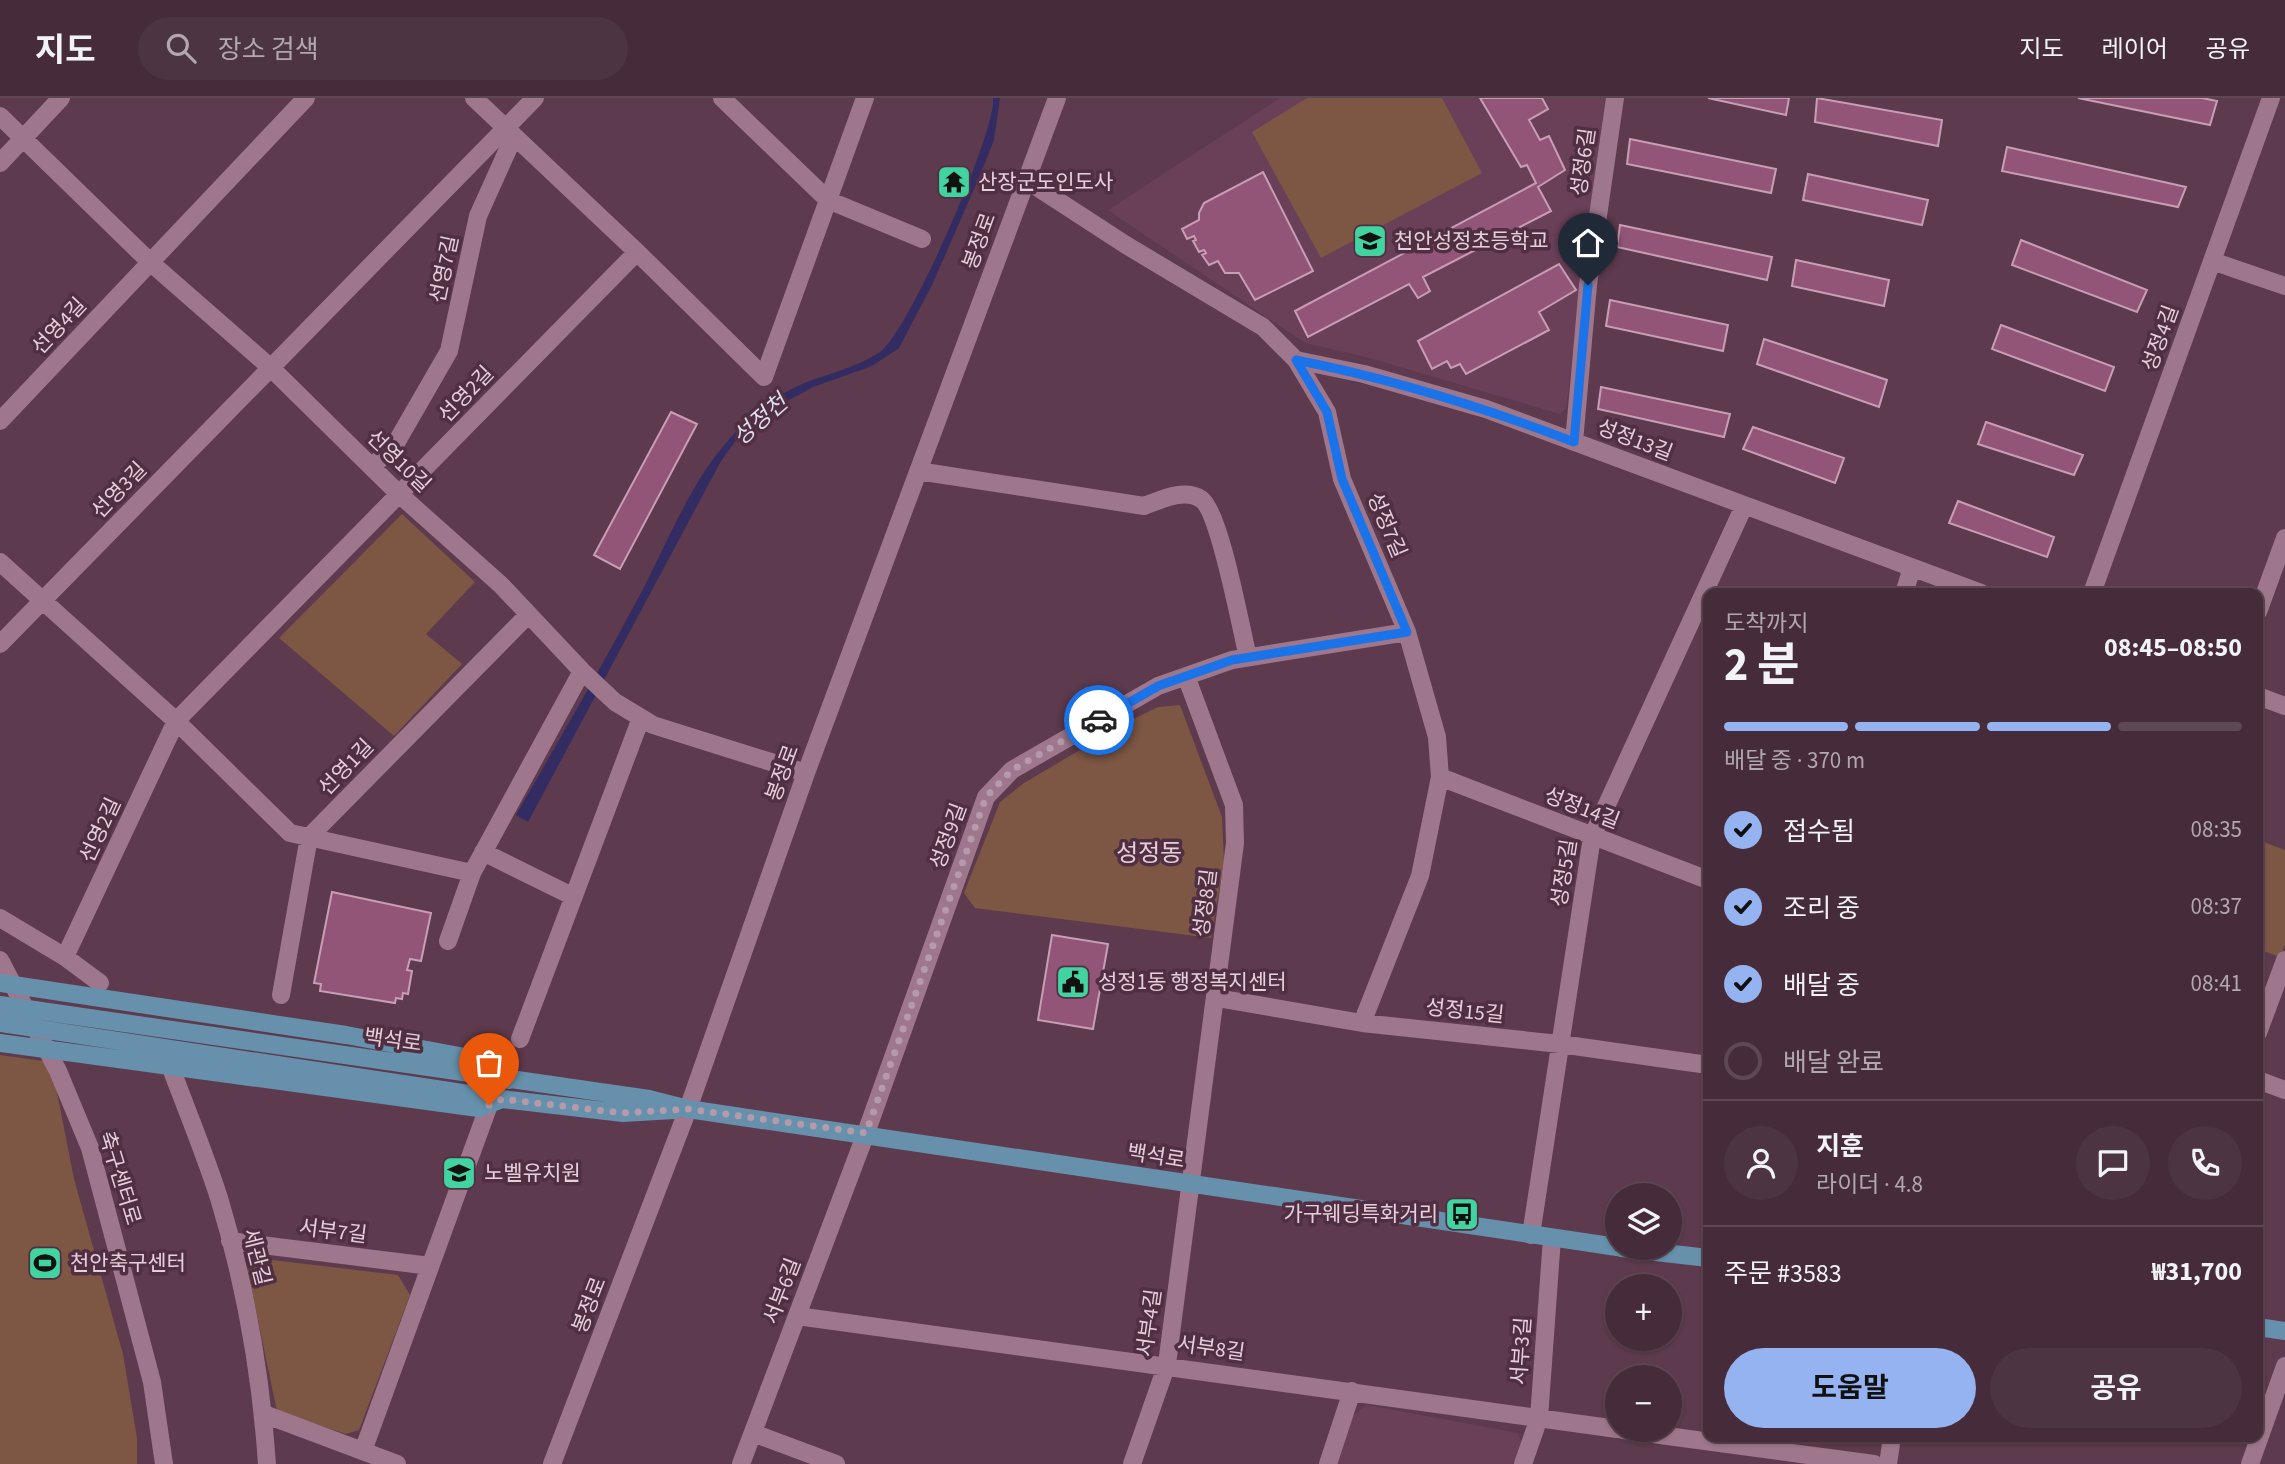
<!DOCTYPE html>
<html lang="ko">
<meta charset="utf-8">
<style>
body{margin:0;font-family:"Source Sans 3","Noto Sans KR",sans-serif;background:#4d3442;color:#f1f3f6;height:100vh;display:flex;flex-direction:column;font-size:26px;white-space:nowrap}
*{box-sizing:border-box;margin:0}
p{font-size:23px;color:#b0a7af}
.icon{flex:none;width:38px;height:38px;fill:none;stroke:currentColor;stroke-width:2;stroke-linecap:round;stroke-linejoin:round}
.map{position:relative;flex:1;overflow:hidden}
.drawer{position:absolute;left:1703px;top:490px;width:560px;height:854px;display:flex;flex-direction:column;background:#462c3a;border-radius:14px;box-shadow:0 2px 5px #0004,0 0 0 2px #5e4854}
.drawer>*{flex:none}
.buttons{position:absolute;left:1605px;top:1085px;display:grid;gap:14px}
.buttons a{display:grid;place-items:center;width:77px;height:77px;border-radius:50%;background:#462c3a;box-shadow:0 2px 5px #0004,0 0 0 2px #5e4854;font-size:35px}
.pin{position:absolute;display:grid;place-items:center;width:60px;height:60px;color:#fff;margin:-72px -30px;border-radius:50% 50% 50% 0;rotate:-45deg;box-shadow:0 0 7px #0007}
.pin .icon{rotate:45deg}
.courier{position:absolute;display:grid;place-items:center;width:70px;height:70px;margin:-35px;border:5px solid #1a73e8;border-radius:50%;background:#fff;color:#222;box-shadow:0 2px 9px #0007}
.head em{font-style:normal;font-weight:700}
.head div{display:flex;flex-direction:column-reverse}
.head{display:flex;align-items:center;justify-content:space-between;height:119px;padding:0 21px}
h1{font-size:46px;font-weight:700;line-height:52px}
.bar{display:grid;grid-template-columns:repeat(4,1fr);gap:10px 7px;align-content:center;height:84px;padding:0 21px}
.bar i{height:9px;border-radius:5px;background:#5e4854}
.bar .active{background:#95b2f1}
.bar p{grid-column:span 4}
.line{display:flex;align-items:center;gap:18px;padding:0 21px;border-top:2px solid #5e4854}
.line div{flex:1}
.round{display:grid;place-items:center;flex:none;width:74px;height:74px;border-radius:37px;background:#4d3442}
ol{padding:0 21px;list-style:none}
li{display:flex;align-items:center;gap:21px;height:77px}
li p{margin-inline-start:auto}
li .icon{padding:7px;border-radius:50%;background:#95b2f1;color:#111;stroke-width:4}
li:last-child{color:#b0a7af}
li i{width:38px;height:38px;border:4px solid #5e4854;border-radius:50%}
.primary-button{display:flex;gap:14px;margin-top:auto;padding:14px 21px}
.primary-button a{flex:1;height:80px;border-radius:42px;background:#95b2f1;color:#111;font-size:28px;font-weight:700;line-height:80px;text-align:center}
.primary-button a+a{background:#4d3442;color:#f1f3f6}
header{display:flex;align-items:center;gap:42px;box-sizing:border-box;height:98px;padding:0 35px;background:#462c3a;border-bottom:2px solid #5e4854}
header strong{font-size:33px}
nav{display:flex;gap:38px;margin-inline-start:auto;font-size:24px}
.search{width:490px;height:63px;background:#4d3442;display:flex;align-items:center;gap:18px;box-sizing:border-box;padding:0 24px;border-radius:38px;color:#b0a7af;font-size:26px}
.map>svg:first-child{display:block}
.built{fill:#6a4058}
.green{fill:#7d5644}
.water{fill:#322c63}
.building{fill:#925578;stroke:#c89eb4;stroke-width:2}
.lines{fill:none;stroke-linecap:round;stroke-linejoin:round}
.minor{stroke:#9e778c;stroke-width:18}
.major{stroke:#6690ac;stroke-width:18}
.done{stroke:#b59ba9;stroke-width:7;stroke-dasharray:0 12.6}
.route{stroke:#1a73e8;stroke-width:9}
.labels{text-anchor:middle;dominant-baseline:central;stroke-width:7;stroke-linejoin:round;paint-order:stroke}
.street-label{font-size:21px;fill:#e5cfda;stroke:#512f43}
.poi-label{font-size:21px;fill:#e5cfda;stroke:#512f43;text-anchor:start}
.water-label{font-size:23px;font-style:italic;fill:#dedef0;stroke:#512f43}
.quarter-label{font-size:24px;fill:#e5cfda;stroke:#512f43}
</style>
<header>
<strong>지도</strong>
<div class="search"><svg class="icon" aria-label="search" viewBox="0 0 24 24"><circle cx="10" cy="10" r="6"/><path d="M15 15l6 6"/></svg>장소 검색</div>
<nav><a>지도</a><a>레이어</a><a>공유</a></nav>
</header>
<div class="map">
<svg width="2285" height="1366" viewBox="0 0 2285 1366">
<rect width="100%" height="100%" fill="#5d3a4d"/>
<path class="built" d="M1280 0H1605L1566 310 1560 316 1366 259 1305 245 1108 112Z
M1367 1307 1518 1335 1522 1345 1515 1366H1336L1351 1319Z"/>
<path class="green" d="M1307 0H1442L1482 75 1321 160 1252 34Z
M402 416 475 484 426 536 462 566 394 638 279 540Z
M1180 607 1222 719 1224 763 1211 840 975 810 964 795 1000 704 1024 685 1129 623 1158 609Z
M2258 742 2285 752V847L2280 859 2258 851Z
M0 957 51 964 74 1081 123 1256 137 1340V1366H0Z
M264 1161 398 1177 410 1197 359 1332 346 1336 279 1314 276 1309 248 1173Z"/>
<path class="water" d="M993 0H1000L994 42 978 82 932 187 899 250 872 268 813 289 776 309 737 341 721 363 528 724 516 717C558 644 601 570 641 495 663 453 686 397 714 360 736 330 767 301 802 286 827 276 858 269 880 254 908 235 997 33 993 0Z"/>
<path class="building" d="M1480 0H1542L1548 11 1529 22 1540 42 1549 38 1565 72 1538 89 1551 113 1423 179 1430 193 1418 200 1409 186 1308 239 1295 213 1536 85 1527 67 1521 69Z
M1708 0H1789L1786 17Z
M1817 0 1942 22 1938 48 1815 24Z
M2078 0H2202L2217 3 2210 27Z
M1630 41 1776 71 1771 95 1627 66Z
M2007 49 2186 89 2178 109 2002 73Z
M1263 74 1313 173 1255 202 1239 175H1225L1218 163 1209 167 1202 157 1206 155 1204 152 1199 154 1193 143 1196 142 1194 138 1187 141 1182 131 1199 122V115L1204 105Z
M1808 76 1928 102 1922 127 1803 102Z
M1620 127 1772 159 1767 182 1617 149Z
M2021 142 2147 192 2137 214 2012 167Z
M1796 162 1889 182 1884 208 1792 188Z
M1559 166 1576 192 1539 214 1549 232 1466 276 1460 266 1451 270 1447 263 1432 271 1418 243Z
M1610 202 1728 227 1723 253 1606 228Z
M2001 227 2114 269 2105 293 1992 251Z
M1764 241 1887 282 1879 309 1757 266Z
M1601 289 1730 316 1724 339 1598 311Z
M671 314 697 326 620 471 594 457Z
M1986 324 2083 357 2074 377 1978 346Z
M1753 329 1844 360 1835 385 1743 351Z
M1958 403 2054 439 2047 459 1949 425Z
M332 794 431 815 421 863 410 861 407 872 412 873 408 896 403 895 402 901 396 900 395 905 320 893 321 886 314 885Z
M1052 837 1108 846 1093 931 1038 922Z"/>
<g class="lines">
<path class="minor" d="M474 0 637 154
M722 0 828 102 922 141
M0 18 150 164 270 269 399 396 501 487 582 573 615 604 653 627 806 675
M0 65 61 0
M1026 82 1126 147 1263 229 1296 262 1327 314 1342 381 1407 534 1437 639 1440 679 1420 778 1362 925
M2212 163 2285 188
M1296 262 1364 276 1486 311 1981 495
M0 323 306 0
M1574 344 1588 187 1615 0
M372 369 396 345 449 253 478 118 514 38
M918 373 1144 408C1161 402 1184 390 1201 401 1220 413 1241 532 1248 559
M0 464 176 623 290 735 472 775
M1904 495 1912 470
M2092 495 2271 0
M2258 514 2285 440
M0 546 535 0
M2258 598 2285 608
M1440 679 1708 782
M483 754 572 798
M0 820 65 859 100 885
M448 843 472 775 582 573
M65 859 176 623 637 154 764 279 865 0
M0 862 58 973 90 1050 152 1284 164 1366
M281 897 309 739 528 517
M1217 900 1362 925 1560 946 1708 967
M2258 935 2285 862
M520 941 641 620
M171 970C187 1013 205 1056 219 1100 245 1186 261 1276 267 1366
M2258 982 2285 992
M1531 1137 1592 739 1744 408
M230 1143 430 1168
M797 1218 1617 1331
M264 1316 397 1366
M1623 1332 1874 1366
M753 1335 836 1366
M363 1353 489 1007
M552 1366 688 1011 806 675 1057 0
M741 1366 866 1035 986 699 1012 672 1158 588 1232 562 1407 534
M1132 1366 1167 1266 1235 745 1234 707 1186 578
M1328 1366 1352 1293
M1523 1366 1539 1320 1552 1140
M1888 1366 1892 1339
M2250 1366 2285 1268"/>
<path class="major" d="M0 885 346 937 465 959 490 967 509 982
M0 907 649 1001 688 1011 1617 1149
M0 925 502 1001 623 1015 674 1012
M0 945 478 1010 502 1001
M1621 1150 1708 1160
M2258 1229 2285 1233"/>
</g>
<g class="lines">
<path class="done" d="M489 1007 502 1001 623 1015 688 1011 866 1035 986 699 1012 672 1099 622"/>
<path class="route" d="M1099 622 1158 588 1232 562 1407 534 1342 381 1327 314 1296 262C1392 281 1483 309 1574 344L1588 187"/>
</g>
<defs>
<g id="temple-square" transform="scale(1.75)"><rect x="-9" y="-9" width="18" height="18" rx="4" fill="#41d4a1" stroke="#512f43"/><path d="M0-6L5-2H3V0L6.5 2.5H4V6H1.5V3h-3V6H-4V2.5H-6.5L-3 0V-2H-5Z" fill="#111"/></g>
<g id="school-square" transform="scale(1.75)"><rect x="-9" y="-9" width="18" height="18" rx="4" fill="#41d4a1" stroke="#512f43"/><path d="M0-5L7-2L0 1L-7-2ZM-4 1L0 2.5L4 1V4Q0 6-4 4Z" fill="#111"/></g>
<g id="civic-square" transform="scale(1.75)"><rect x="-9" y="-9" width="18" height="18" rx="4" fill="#41d4a1" stroke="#512f43"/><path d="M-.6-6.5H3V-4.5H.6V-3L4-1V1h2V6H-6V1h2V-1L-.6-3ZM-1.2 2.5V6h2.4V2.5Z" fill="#111"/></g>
<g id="bus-square" transform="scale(1.75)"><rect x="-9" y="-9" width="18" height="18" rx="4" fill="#41d4a1" stroke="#512f43"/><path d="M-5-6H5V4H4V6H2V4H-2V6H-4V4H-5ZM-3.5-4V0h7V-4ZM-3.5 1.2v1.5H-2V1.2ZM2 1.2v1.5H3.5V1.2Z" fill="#111"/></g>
<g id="stadium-square" transform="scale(1.75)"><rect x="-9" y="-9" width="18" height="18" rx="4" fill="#41d4a1" stroke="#512f43"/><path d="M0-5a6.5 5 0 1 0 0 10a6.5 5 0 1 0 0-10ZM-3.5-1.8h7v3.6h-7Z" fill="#111"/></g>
</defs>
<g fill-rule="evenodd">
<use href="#temple-square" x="954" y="84"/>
<use href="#school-square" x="1370" y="143"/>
<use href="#civic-square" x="1073" y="884"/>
<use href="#school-square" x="459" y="1075"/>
<use href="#bus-square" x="1462" y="1116"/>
<use href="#stadium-square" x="45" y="1165"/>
</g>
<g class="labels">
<g class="street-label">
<text transform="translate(1583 64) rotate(-82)">성정6길</text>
<text transform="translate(979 143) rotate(-70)">봉정로</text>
<text transform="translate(444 171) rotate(-78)">선영7길</text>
<text transform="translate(59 228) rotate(-47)">선영4길</text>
<text transform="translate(2160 240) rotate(-70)">성정4길</text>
<text transform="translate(466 296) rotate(-46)">선영2길</text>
<text transform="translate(1635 342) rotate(21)">성정13길</text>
<text transform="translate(399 363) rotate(44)">선영10길</text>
<text transform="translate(119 392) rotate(-46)">선영3길</text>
<text transform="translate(1387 427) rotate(67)">성정7길</text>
<text transform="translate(346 669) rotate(-46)">선영1길</text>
<text transform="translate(782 675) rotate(-70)">봉정로</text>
<text transform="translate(1582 710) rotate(21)">성정14길</text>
<text transform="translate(100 732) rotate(-65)">선영2길</text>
<text transform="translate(948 738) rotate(-70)">성정9길</text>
<text transform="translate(1564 775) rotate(-81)">성정5길</text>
<text transform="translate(1205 805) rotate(-83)">성정8길</text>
<text transform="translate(1465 913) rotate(6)">성정15길</text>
<text transform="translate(393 942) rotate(8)">백석로</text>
<text transform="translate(1156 1058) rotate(9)">백석로</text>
<text transform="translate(120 1080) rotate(73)">축구센터로</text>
<text transform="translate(333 1133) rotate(7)">서부7길</text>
<text transform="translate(257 1159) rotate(76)">세관길</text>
<text transform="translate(782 1193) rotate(-69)">서부6길</text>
<text transform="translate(589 1207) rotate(-69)">봉정로</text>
<text transform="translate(1149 1225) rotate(-82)">서부4길</text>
<text transform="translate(1211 1250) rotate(8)">서부8길</text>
<text transform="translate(1521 1253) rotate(-86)">서부3길</text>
</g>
<g class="poi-label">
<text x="978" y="84">산장군도인도사</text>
<text x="1394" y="143">천안성정초등학교</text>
<text x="1098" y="884">성정1동 행정복지센터</text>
<text x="484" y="1075">노벨유치원</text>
<text x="1438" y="1116" text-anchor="end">가구웨딩특화거리</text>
<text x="70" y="1165">천안축구센터</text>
</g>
<g class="water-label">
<text transform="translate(760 322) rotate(-41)">성정천</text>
</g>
<g class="quarter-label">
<text x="1149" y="755">성정동</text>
</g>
</g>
</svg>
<div class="buttons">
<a><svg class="icon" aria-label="layers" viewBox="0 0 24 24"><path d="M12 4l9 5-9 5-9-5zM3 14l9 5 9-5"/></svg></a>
<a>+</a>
<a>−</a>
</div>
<div class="pin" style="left:489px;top:1007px;background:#ea580c"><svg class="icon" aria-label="bag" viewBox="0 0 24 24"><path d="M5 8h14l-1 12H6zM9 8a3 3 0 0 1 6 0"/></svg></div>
<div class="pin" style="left:1588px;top:187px;background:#1f2937"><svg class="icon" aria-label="home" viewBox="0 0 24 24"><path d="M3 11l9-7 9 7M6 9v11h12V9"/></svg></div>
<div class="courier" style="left:1099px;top:622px"><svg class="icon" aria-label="car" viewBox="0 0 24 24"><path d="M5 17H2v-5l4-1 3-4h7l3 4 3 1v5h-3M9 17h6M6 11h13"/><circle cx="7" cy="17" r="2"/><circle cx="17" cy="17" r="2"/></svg></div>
<section class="drawer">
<div class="head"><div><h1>2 분</h1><p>도착까지</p></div><em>08:45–08:50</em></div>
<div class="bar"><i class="active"></i><i class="active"></i><i class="active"></i><i></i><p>배달 중 · 370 m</p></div>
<ol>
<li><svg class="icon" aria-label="check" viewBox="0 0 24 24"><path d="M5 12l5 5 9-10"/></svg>접수됨<p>08:35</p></li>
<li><svg class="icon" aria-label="check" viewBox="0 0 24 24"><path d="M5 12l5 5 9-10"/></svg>조리 중<p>08:37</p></li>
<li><svg class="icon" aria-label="check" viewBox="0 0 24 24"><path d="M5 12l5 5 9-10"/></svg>배달 중<p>08:41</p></li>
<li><i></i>배달 완료</li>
</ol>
<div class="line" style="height:126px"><a class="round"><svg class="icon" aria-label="person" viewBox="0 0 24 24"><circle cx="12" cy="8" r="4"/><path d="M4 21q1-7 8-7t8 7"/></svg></a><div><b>지훈</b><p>라이더 · 4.8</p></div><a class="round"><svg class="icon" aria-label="chat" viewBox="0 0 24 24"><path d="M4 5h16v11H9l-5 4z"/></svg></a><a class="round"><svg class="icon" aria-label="phone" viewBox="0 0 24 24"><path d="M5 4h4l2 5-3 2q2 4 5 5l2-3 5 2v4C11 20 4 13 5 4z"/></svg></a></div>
<div class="line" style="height:91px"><div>주문 #3583</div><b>₩31,700</b></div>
<div class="primary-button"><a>도움말</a><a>공유</a></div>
</section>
</div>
